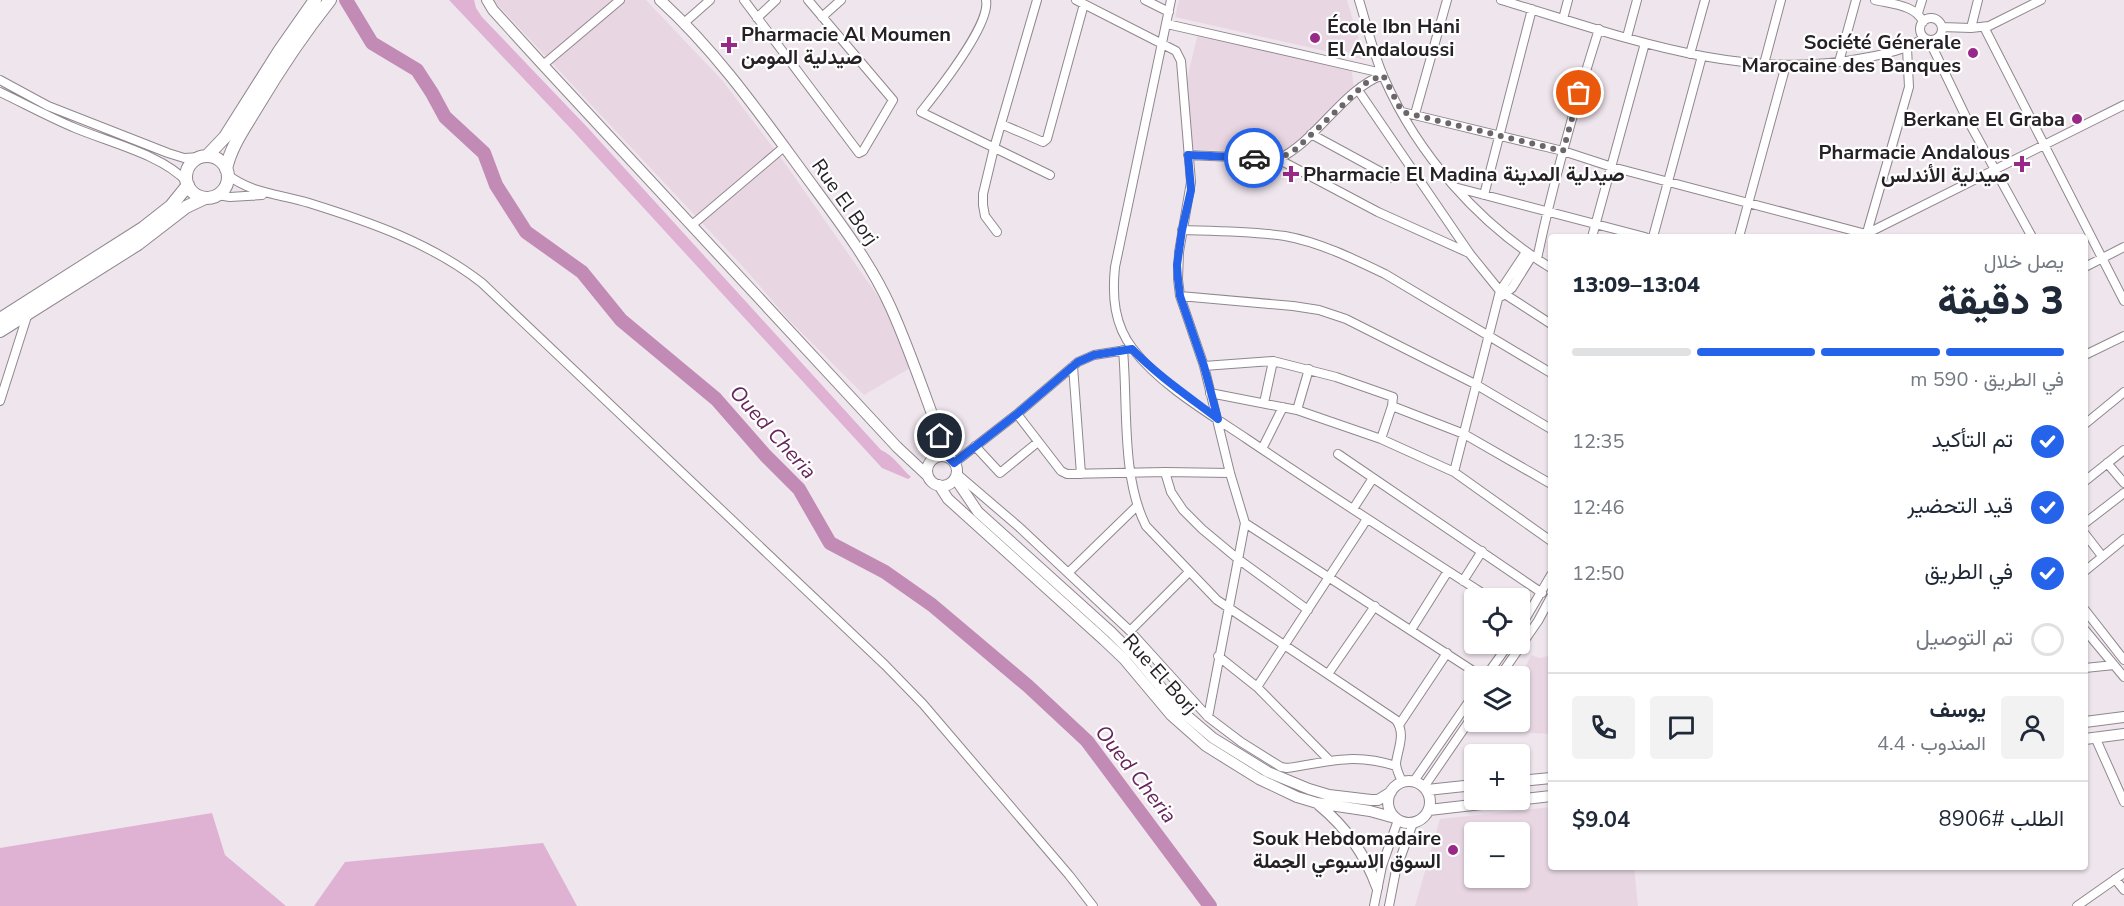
<!DOCTYPE html>
<html lang="ar">
<meta charset="utf-8">
<style>
body{margin:0;font-family:"Nunito Sans",Vazirmatn,sans-serif;background:#f2f2f3;color:#1f2937;direction:rtl;height:100vh;display:flex;flex-direction:column;font-size:22px;white-space:nowrap}
*{box-sizing:border-box;margin:0}
p{font-size:20px;color:#747a83}
.icon{flex:none;width:33px;height:33px;fill:none;stroke:currentColor;stroke-width:2;stroke-linecap:round;stroke-linejoin:round}
.map{position:relative;flex:1;overflow:hidden;direction:ltr}
.details{position:absolute;left:1548px;top:234px;width:540px;height:636px;display:flex;flex-direction:column;background:#fff;border-radius:6px;box-shadow:0 2px 4px #0004;direction:rtl}
.details>*{flex:none}
.buttons{position:absolute;left:1464px;top:588px;display:grid;gap:12px}
.buttons a{display:grid;place-items:center;width:66px;height:66px;border-radius:6px;background:#fff;box-shadow:0 2px 4px #0004;font-size:30px}
.pin{position:absolute;display:grid;place-items:center;width:51px;height:51px;color:#fff;margin:-26px;border:3px solid #fff;border-radius:50%;box-shadow:0 2px 6px #0007}
.courier{position:absolute;display:grid;place-items:center;width:60px;height:60px;margin:-30px;border:4px solid #2563eb;border-radius:50%;background:#fff;color:#222;box-shadow:0 2px 8px #0007}
.overview em{font-style:normal;font-weight:800}
.overview div{display:flex;flex-direction:column-reverse}
.overview{display:flex;align-items:center;justify-content:space-between;height:102px;padding:0 24px}
h1{font-size:39px;font-weight:800;line-height:45px}
.bar{display:grid;grid-template-columns:repeat(4,1fr);gap:9px 6px;align-content:center;height:72px;padding:0 24px}
.bar i{height:8px;border-radius:4px;background:#e0e1e3}
.bar .active{background:#2563eb}
.bar p{grid-column:span 4}
.line{display:flex;align-items:center;gap:15px;padding:0 24px;border-top:2px solid #e0e1e3}
.line div{flex:1}
.round{display:grid;place-items:center;flex:none;width:63px;height:63px;border-radius:6px;background:#f2f2f3}
ol{padding:0 24px;list-style:none}
li{display:flex;align-items:center;gap:18px;height:66px}
li p{margin-inline-start:auto}
li .icon{padding:6px;border-radius:50%;background:#2563eb;color:#fff;stroke-width:4}
li:last-child{color:#747a83}
li i{width:33px;height:33px;border:3px solid #e0e1e3;border-radius:50%}
.map>svg:first-child{display:block}
.built{fill:#e8d7e3;fill-rule:evenodd}
.green{fill:#dfb2d4}
.lines{fill:none;stroke-linecap:round;stroke-linejoin:round}
.river{stroke:#c28bb6;stroke-width:14}
.minor-casing{stroke:#90878e;stroke-width:10}
.major-casing{stroke:#90878e;stroke-width:12}
.highway-casing{stroke:#90878e;stroke-width:14}
.minor{stroke:#fff;stroke-width:8}
.major{stroke:#fff;stroke-width:10}
.highway{stroke:#fff;stroke-width:12}
.done{stroke:#6c666a;stroke-width:6;stroke-dasharray:0 10.8}
.route{stroke:#2563eb;stroke-width:8}
.poi-dot{fill:#982988;stroke:#fff;stroke-width:2}
.labels{text-anchor:middle;dominant-baseline:central;stroke-width:4.5;stroke-linejoin:round;paint-order:stroke}
.poi-label{font-size:20px;font-weight:bold;fill:#252124;stroke:#fff;text-anchor:end}
.street-label{font-size:20px;fill:#252124;stroke:#fff}
.water-label{font-size:21px;font-style:italic;fill:#67255c;stroke:#fff}
</style>
<div class="map">
<svg width="2124" height="906" viewBox="0 0 2124 906">
<rect width="100%" height="100%" fill="#efe5ed"/>
<path class="built" d="M493 0H646L722 80 784 162 887 309 910 368 864 395 788 319 745 269Z
M1179 0H1347L1365 60 1175 17Z
M1198 33 1351 66 1354 89 1290 151 1274 154 1188 149 1183 96Z
M1531 655 1540 658 1551 655V734L1516 732 1497 725 1498 722H1520V679Z
M1551 807V867H1634L1638 906H1415L1440 819ZM1520 832V878H1474V832Z"/>
<path class="green" d="M449 0H474L476 8 482 17 587 127 881 450C893 455 901 468 911 477L908 479 882 468 574 132Z
M212 813 225 855 286 906H0V848Z
M543 843 577 906H314L345 862Z"/>
<g class="lines">
<path class="river" d="M346 0 372 43 417 70 432 93 445 117 484 153 496 185 526 232 582 272 621 320 716 399 765 455 799 489 830 543 885 572 932 605 1028 686 1087 741 1210 906"/>
<g class="minor-casing">
<path id="minor" d="M744 0 859 153 863 151 893 100 808 0
M986 0C991 24 937 92 921 112L1050 175
M1076 0 1176 51 1181 61 1191 182 1179 252 1178 279 1180 296 1204 366 1230 473 1245 523 1208 717
M1145 0 1169 12
M1171 0 1115 267C1112 296 1114 325 1133 349 1160 385 1210 414 1247 439 1327 493 1409 546 1490 598
M1359 0C1367 26 1373 53 1384 78 1418 155 1479 224 1551 268
M1501 0C1618 35 1740 83 1864 58 1885 54 1906 50 1924 38
M1875 0C1891 4 1916 5 1923 22
M1918 13 1922 0
M822 17 841 0
M757 18 776 0
M1920 29a11 11 0 1 1 22 0a11 11 0 1 1-22 0Z
M1563 19 1568 0
M684 23 710 0
M1167 24 1382 73
M1942 27 1971 28 1989 26 2041 0
M1984 27 2124 301
M1971 28 1978 0
M1627 37 1637 0
M1929 40 1965 115 2032 237
M1690 54 1705 0
M1839 62 1856 0
M1764 64 1781 0
M543 65 620 0
M0 80 48 106 168 153 184 158 201 157
M1358 90 1470 254 1500 291 1551 324
M0 92C25 104 49 117 75 128 108 142 163 155 187 182
M1402 112 1563 151 1612 167 1866 234 2124 105
M1415 114 1447 0
M1001 124 1043 142 1047 139 1084 4
M1311 134 1392 178
M1188 155 1278 159 1378 212 1469 253
M1278 159C1317 141 1343 89 1383 75
M228 175C252 194 281 194 309 203 370 222 431 243 482 283L885 665 923 704 1069 875 1093 906
M1458 188 1645 237
M217 195 230 197 262 195
M1484 195 1532 9
M692 225 784 147
M1182 230C1216 231 1251 231 1285 236 1319 242 1354 259 1385 274L1551 373
M997 232 985 216 983 205V194L994 148 1037 0
M1866 236 1909 87 1907 48
M1592 237 1645 43
M1653 237 1702 56
M1739 237 1786 65
M1537 259C1553 182 1575 105 1599 29
M2085 267 2124 247
M1180 296 1293 306 1319 310 1346 319 1475 384 1551 429
M1502 296 1512 288 1532 256
M1123 350C1128 405 1121 477 1146 526L1217 600 1396 720C1406 734 1398 748 1396 763 1396 770 1400 776 1402 782
M2085 355 2124 336
M1073 366 1081 474
M1204 366 1273 361 1336 377 1393 397 1392 406 1381 439
M1210 393 1297 410 1381 439 1454 472 1551 541
M0 401 28 313
M1264 403 1273 361
M1392 406 1464 434 1551 484
M1297 410 1309 369
M1017 414 1061 471 1067 474 1165 472 1230 473
M2085 424 2124 392
M975 446 1000 473 1038 442
M1262 449 1283 407
M1338 454 1542 593
M954 463 1017 414 1078 362 1094 355 1126 350
M2107 463 2124 483
M1165 472 1171 492 1183 510 1202 529 1238 559 1308 610
M1454 472 1500 291 1526 252
M956 473 1019 527 1130 631 1208 717 1241 742 1281 767 1287 768C1330 762 1353 752 1396 766
M2085 481 2124 450
M1353 509 1373 478
M1245 523 1481 676
M2085 523 2124 493
M2085 534 2102 556
M2085 571 2124 539
M1068 573 1137 506
M1463 581 1482 551
M2085 610 2124 660
M1520 628 1551 575
M1411 630 1448 571
M2085 630 2124 677
M1130 631 1189 572
M1218 656 1257 687 1329 760
M2085 668 2114 665
M1328 674 1375 606
M1486 676 1509 644
M1500 676 1538 621 1551 597
M1257 687 1367 519
M1399 725 1447 653
M2095 737 2124 802
M1414 781 1474 694
M1424 787 1474 714
M2115 879 2124 890
M1374 906 1382 866 1398 820
M1389 906 1396 870 1413 823
M2077 906 2124 873"/>
</g>
<g class="major-casing">
<path id="major" d="M487 0 493 10 543 65 897 447 928 476
M660 0C715 50 758 111 802 171 834 215 869 259 891 308 913 357 929 408 948 457
M927 471a15 15 0 1 1 30 0a15 15 0 1 1-30 0Z
M955 478 978 512 1111 632 1135 656 1179 709 1213 738 1268 772 1309 789 1329 795 1371 800H1378L1391 792
M939 485 948 499 1104 640 1124 659 1171 715 1206 746 1259 779 1297 797 1317 803 1370 811 1395 818
M2085 722 2124 717
M2085 739 2124 734
M1388 802a21 21 0 1 1 42 0a21 21 0 1 1-42 0Z
M1520 781 1551 778
M1427 790 1474 785
M1319 805C1347 828 1365 854 1377 887
M1429 810 1551 796"/>
</g>
<g class="highway-casing">
<path id="highway" d="M207 156 225 137 280 50 315 0
M186 177a21 21 0 1 1 42 0a21 21 0 1 1-42 0Z
M226 169C231 146 245 127 257 107 279 70 303 34 330 0
M0 319 143 228 171 206 188 185
M0 331 138 244 186 207 205 198"/>
</g>
<use href="#minor" class="minor"/>
<use href="#major" class="major"/>
<use href="#highway" class="highway"/>
</g>
<g class="lines">
<path class="done" d="M1254 158C1273 159 1280 160 1296 149L1367 82 1383 75 1402 112 1563 151 1579 93"/>
<path class="route" d="M940 436 948 457 954 463 1017 414 1078 362 1094 355 1132 349C1158 376 1188 396 1218 419L1204 366 1180 296 1178 279 1177 265 1182 230 1191 190 1188 155 1254 158"/>
</g>
<g class="poi-dot">
<circle cx="1315" cy="38" r="6"/>
<path d="M726 36h6v6h6v6h-6v6h-6v-6h-6v-6h6z"/>
<circle cx="1973" cy="53" r="6"/>
<circle cx="2077" cy="119" r="6"/>
<path d="M2019 155h6v6h6v6h-6v6h-6v-6h-6v-6h6z"/>
<path d="M1288 165h6v6h6v6h-6v6h-6v-6h-6v-6h6z"/>
<circle cx="1453" cy="850" r="6"/>
</g>
<g class="labels">
<g class="poi-label">
<text x="1327" y="26" text-anchor="start">École Ibn Hani<tspan x="1327" dy="23">El Andaloussi</tspan></text>
<text x="741" y="34" text-anchor="start">Pharmacie Al Moumen<tspan x="741" dy="23">صيدلية المومن</tspan></text>
<text x="1961" y="42">Société Génerale<tspan x="1961" dy="23">Marocaine des Banques</tspan></text>
<text x="2065" y="119">Berkane El Graba</text>
<text x="2010" y="152">Pharmacie Andalous<tspan x="2010" dy="23">صيدلية الأندلس</tspan></text>
<text x="1303" y="174" text-anchor="start">Pharmacie El Madina صيدلية المدينة</text>
<text x="1441" y="838">Souk Hebdomadaire<tspan x="1441" dy="23">السوق الاسبوعي الجملة</tspan></text>
</g>
<g class="street-label">
<text transform="translate(845 202) rotate(55)">Rue El Borj</text>
<text transform="translate(1160 674) rotate(48)">Rue El Borj</text>
</g>
<g class="water-label">
<text transform="translate(773 432) rotate(48)">Oued Cheria</text>
<text transform="translate(1136 774) rotate(52)">Oued Cheria</text>
</g>
</g>
</svg>
<div class="buttons">
<a><svg class="icon" aria-label="locate" viewBox="0 0 24 24"><circle cx="12" cy="12" r="6"/><path d="M12 2v4M12 18v4M2 12h4M18 12h4"/></svg></a>
<a><svg class="icon" aria-label="layers" viewBox="0 0 24 24"><path d="M12 4l9 5-9 5-9-5zM3 14l9 5 9-5"/></svg></a>
<a>+</a>
<a>−</a>
</div>
<div class="pin" style="left:1579px;top:93px;background:#ea580c"><svg class="icon" aria-label="bag" viewBox="0 0 24 24"><path d="M5 8h14l-1 12H6zM9 8a3 3 0 0 1 6 0"/></svg></div>
<div class="pin" style="left:940px;top:436px;background:#1f2937"><svg class="icon" aria-label="home" viewBox="0 0 24 24"><path d="M3 11l9-7 9 7M6 9v11h12V9"/></svg></div>
<div class="courier" style="left:1254px;top:158px"><svg class="icon" aria-label="car" viewBox="0 0 24 24"><path d="M5 17H2v-5l4-1 3-4h7l3 4 3 1v5h-3M9 17h6M6 11h13"/><circle cx="7" cy="17" r="2"/><circle cx="17" cy="17" r="2"/></svg></div>
<section class="details">
<div class="overview"><div><h1>3 دقيقة</h1><p>يصل خلال</p></div><em>13:04–13:09</em></div>
<div class="bar"><i class="active"></i><i class="active"></i><i class="active"></i><i></i><p>في الطريق · 590 m</p></div>
<ol>
<li><svg class="icon" aria-label="check" viewBox="0 0 24 24"><path d="M5 12l5 5 9-10"/></svg>تم التأكيد<p>12:35</p></li>
<li><svg class="icon" aria-label="check" viewBox="0 0 24 24"><path d="M5 12l5 5 9-10"/></svg>قيد التحضير<p>12:46</p></li>
<li><svg class="icon" aria-label="check" viewBox="0 0 24 24"><path d="M5 12l5 5 9-10"/></svg>في الطريق<p>12:50</p></li>
<li><i></i>تم التوصيل</li>
</ol>
<div class="line" style="height:108px"><a class="round"><svg class="icon" aria-label="person" viewBox="0 0 24 24"><circle cx="12" cy="8" r="4"/><path d="M4 21q1-7 8-7t8 7"/></svg></a><div><b>يوسف</b><p>المندوب · 4.4</p></div><a class="round"><svg class="icon" aria-label="chat" viewBox="0 0 24 24"><path d="M4 5h16v11H9l-5 4z"/></svg></a><a class="round"><svg class="icon" aria-label="phone" viewBox="0 0 24 24"><path d="M5 4h4l2 5-3 2q2 4 5 5l2-3 5 2v4C11 20 4 13 5 4z"/></svg></a></div>
<div class="line" style="height:78px"><div>الطلب #8906</div><b>$9.04</b></div>
</section>
</div>
